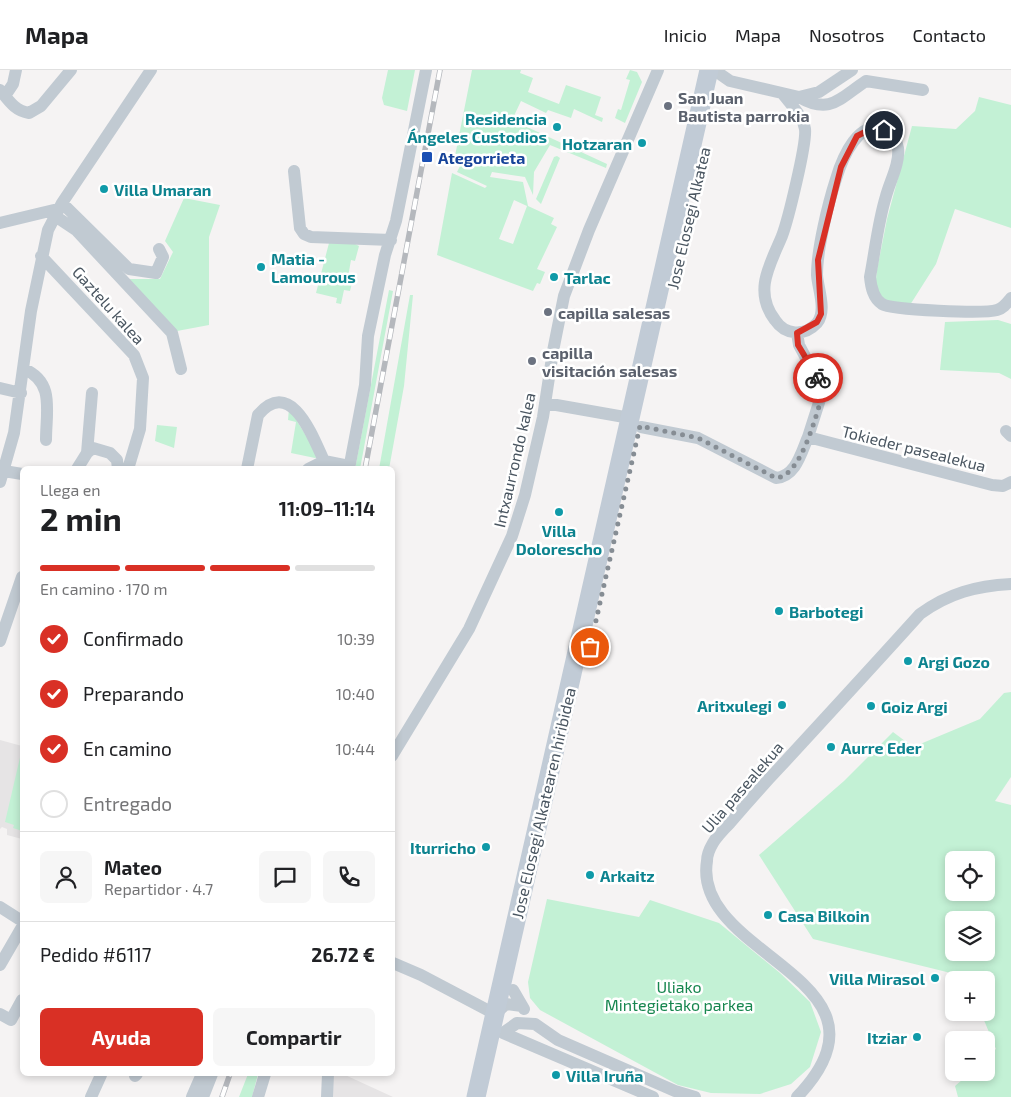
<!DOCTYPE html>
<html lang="es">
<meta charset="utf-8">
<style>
body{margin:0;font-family:"Exo 2",sans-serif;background:#f6f6f6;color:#202124;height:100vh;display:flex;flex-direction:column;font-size:19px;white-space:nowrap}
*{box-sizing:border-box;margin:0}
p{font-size:16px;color:#757577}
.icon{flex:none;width:28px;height:28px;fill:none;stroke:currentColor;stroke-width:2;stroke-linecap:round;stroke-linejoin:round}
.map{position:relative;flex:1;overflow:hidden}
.details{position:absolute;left:20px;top:396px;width:375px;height:610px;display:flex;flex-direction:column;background:#fff;border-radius:8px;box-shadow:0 2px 8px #0003}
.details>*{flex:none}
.fabs{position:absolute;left:945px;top:781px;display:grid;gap:10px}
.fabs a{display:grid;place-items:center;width:50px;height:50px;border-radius:8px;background:#fff;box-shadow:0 2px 8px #0003;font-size:25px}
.pin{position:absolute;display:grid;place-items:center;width:42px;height:42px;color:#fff;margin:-21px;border:2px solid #fff;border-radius:50%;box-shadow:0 1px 5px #0007}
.courier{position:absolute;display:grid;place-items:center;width:50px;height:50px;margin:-25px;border:4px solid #d93025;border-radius:50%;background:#fff;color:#222;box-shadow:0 1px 6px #0007}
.summary em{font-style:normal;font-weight:700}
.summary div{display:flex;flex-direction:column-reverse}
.summary{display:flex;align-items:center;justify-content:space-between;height:85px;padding:0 20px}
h1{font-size:32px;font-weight:700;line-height:38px}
.bar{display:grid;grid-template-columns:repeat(4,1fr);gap:8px 5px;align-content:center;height:60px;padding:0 20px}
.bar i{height:6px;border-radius:4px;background:#e0e0e0}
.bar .on{background:#d93025}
.bar p{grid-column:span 4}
.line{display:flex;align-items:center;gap:12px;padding:0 20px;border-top:1px solid #e0e0e0}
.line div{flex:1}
.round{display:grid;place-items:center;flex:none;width:52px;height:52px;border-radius:8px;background:#f6f6f6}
ol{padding:0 20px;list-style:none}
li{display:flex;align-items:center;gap:15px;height:55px}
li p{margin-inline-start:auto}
li .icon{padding:5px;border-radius:50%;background:#d93025;color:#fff;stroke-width:4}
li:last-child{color:#757577}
li i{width:28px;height:28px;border:2px solid #e0e0e0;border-radius:50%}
.cta{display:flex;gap:10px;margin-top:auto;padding:10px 20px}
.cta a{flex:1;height:58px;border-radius:8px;background:#d93025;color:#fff;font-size:20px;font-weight:700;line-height:58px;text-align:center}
.cta a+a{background:#f6f6f6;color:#202124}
header{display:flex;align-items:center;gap:30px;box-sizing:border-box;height:70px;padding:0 25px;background:#fff;border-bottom:1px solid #e0e0e0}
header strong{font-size:24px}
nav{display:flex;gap:28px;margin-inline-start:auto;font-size:18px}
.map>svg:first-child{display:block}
.education{fill:#e6e4e5}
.green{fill:#c3f1d5;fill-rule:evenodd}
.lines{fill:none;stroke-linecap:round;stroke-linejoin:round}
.street{stroke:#c1cad2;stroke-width:12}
.secondary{stroke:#c1cbd6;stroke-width:19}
.rail-casing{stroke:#b5b8bd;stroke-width:5.5}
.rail{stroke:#fff;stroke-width:4;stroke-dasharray:11;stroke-linecap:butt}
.done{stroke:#868d94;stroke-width:5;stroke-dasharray:0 9}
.route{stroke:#d93025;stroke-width:6}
.worship-dot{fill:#6b7280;stroke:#fff;stroke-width:2}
.culture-dot{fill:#0f9aa8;stroke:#fff;stroke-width:2}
.transit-dot{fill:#1a4fb4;stroke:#fff;stroke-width:2}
.labels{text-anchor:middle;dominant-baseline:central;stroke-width:5;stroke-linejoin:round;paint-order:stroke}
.worship-label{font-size:16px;font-weight:bold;fill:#5b616d;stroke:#fff;text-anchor:start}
.culture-label{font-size:16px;font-weight:bold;fill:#0d838f;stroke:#fff;text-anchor:start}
.transit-label{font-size:16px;font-weight:bold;fill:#164399;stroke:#fff;text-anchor:start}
.street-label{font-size:16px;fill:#4a5661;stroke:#fff}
.park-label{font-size:16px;fill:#17864f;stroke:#fff}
</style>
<header>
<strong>Mapa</strong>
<nav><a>Inicio</a><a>Mapa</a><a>Nosotros</a><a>Contacto</a></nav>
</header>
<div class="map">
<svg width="1011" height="1027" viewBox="0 0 1011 1027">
<rect width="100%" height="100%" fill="#f5f3f3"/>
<path class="education" d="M0 670 22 676V769L7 765V759L2 757 0 759Z
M333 1004H343L393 1027H333Z"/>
<path class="green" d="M388 0H415L407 41 384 35 382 28Z
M472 0H521L520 3 533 8 528 22 559 34 566 15 601 27 595 45 603 48 602 52 574 39 571 48 548 40 546 43 521 31 512 50 607 94 606 98 550 75 534 102 533 125 525 107 492 102 490 107 523 112 528 136 554 148 551 154 557 157 537 199 545 202 540 214 537 213 533 221 437 185 452 103 485 118 487 116 457 102 463 90 455 86ZM514 130 527 136 513 174 499 169Z
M630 0 637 2 642 12 625 53 615 48 618 39 621 40 630 10 626 9Z
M979 27 1011 35V158L955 139 936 194 910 235 880 229 875 217 877 200 887 149 912 56 956 59 975 41Z
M557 86 560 88 541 134 536 129 554 87Z
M184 128 220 135 209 167V255L177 261 127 209H160L173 182 165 171Z
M329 173 355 174 359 176 355 191 351 190 348 207 353 209 350 221 344 220 341 234 336 233 337 228 316 223Z
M389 220 393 221 360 399H355Z
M410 225H413L404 316 389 399H379Z
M998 250 1011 254V309L999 303 940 300 945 252Z
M289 338 319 387 315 388 291 383 296 352 288 350Z
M157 355 177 357 174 378 155 371Z
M1011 622V707L995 731 1011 735V1027H958L955 1016 970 1003 986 1002V987L996 979 981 943 986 942V910H969L967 907 813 869 759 785 844 711 893 662 913 677 980 649 1004 623ZM954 790H986V822H954ZM954 850H986V882H954Z
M22 679V761L13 758 14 755 5 752Z
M547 829 639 847 650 830 719 853 780 903 810 932 821 962 810 997 791 1014 760 1024 711 1023 678 1015 540 940 530 928 528 912Z
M248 1004H258L252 1027H239Z"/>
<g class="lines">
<path class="street" d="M708 0 720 4 730 11 799 27 819 22 852 0
M0 20C9 31 15 41 29 43L41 36 71 0
M783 24C791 35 803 46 805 59 807 73 788 150 782 166 770 195 753 221 775 250 785 265 804 267 817 253 827 241 818 219 817 205 817 179 828 134 836 109 842 89 859 46 886 61 892 65 897 71 898 78 900 93 890 111 886 126 878 152 875 181 870 207 871 217 873 228 882 234 892 240 984 244 997 240 1004 238 1007 233 1011 228
M5 26 13 14 16 0
M799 27C830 45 839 29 866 11L923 20
M294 101 300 158 304 164 311 167 391 170
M62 133 129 199 156 203 163 187 159 179
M55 146 76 160 172 263 181 299
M0 153 58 139
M41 186 134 285 143 308 140 359 128 399
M797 263 799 275 823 320 808 367 992 415 1003 416 1011 412
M24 299C55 312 46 341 46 370
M0 318 21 323
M545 333 630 348
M641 357 698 368 776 408C796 406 801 383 808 367
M1006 361 1011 366
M87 383 92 323
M324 391 349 396
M77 399 87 383 93 378 110 383 117 390 118 399
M247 399 258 345C291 306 313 367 324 391
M308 399 324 391
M349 399 365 315 368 266 385 185 396 151 426 0
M4 401 22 404
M0 412 14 363 31 241 48 160 62 133 151 0
M0 571 22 507
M392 686 469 559 512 466 525 425 543 347 553 281 564 226 589 160 658 0
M0 837 22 851
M393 893 421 905 495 944 506 934 522 936
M0 895 22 857
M513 920 524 939
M0 944 11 950 22 930
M135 1006 137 1004
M91 1027 101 1005
M192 1027 202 1004
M203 1027 212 1004
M258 1027 265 1004
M327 1027 328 1004
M653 1027 503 963 517 953 535 954 558 970 675 1021 695 1027
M797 1027C910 909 691 887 707 791 707 786 710 778 713 773 717 766 724 759 730 753 746 734 763 715 780 697 827 646 874 595 920 544 949 523 976 516 1011 514"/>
<path class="secondary" d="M476 1027 709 0"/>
<g class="rail-casing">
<path id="rail" d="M365 399 440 0
M222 1027 230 1004"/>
</g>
<use href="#rail" class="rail"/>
</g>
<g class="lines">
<path class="done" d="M590 577 640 356 698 368 776 408C801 406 815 348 822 327L823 320 818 308"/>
<path class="route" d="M818 308 798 275 797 263 817 252 821 244 818 190 841 97 857 66 873 58 884 60"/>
</g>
<g class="worship-dot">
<circle cx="668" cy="36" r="5"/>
<circle cx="548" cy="242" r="5"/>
<circle cx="532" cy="291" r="5"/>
</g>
<g class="culture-dot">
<circle cx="557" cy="57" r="5"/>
<circle cx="642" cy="73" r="5"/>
<circle cx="104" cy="119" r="5"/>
<circle cx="261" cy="197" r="5"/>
<circle cx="554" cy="207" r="5"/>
<circle cx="559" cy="442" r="5"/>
<circle cx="779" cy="541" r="5"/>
<circle cx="908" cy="591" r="5"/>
<circle cx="782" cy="635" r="5"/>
<circle cx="871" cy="636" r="5"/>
<circle cx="831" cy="677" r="5"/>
<circle cx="486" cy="777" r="5"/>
<circle cx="590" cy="805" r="5"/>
<circle cx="768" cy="845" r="5"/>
<circle cx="935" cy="908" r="5"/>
<circle cx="917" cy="967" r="5"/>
<circle cx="556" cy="1005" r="5"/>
</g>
<rect class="transit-dot" x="421" y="81" width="12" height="12" rx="2.5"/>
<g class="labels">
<g class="worship-label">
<text x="678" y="27">San Juan<tspan x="678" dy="18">Bautista parrokia</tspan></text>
<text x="558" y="242">capilla salesas</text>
<text x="542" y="282">capilla<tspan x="542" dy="18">visitación salesas</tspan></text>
</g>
<g class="culture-label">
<text x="547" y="48" text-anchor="end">Residencia<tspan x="547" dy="18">Ángeles Custodios</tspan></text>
<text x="632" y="73" text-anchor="end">Hotzaran</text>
<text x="114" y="119">Villa Umaran</text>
<text x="271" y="188">Matia -<tspan x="271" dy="18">Lamourous</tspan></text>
<text x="564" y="207">Tarlac</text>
<text x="559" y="460" text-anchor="middle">Villa<tspan x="559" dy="18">Dolorescho</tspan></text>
<text x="789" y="541">Barbotegi</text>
<text x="918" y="591">Argi Gozo</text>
<text x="772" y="635" text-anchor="end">Aritxulegi</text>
<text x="881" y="636">Goiz Argi</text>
<text x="841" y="677">Aurre Eder</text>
<text x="476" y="777" text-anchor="end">Iturricho</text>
<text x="600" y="805">Arkaitz</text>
<text x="778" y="845">Casa Bilkoin</text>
<text x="925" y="908" text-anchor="end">Villa Mirasol</text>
<text x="907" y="967" text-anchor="end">Itziar</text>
<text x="566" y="1005">Villa Iruña</text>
</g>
<g class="transit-label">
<text x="438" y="87">Ategorrieta</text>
</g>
<g class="street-label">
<text transform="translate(688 148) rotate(-77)">Jose Elosegi Alkatea</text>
<text transform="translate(109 235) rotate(48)">Gaztelu kalea</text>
<text transform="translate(914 378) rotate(14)">Tokieder pasealekua</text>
<text transform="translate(514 390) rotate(-77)">Intxaurrondo kalea</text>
<text transform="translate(742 717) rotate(-49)">Ulia pasealekua</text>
<text transform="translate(543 733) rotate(-77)">Jose Elosegi Alkatearen hiribidea</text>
</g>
<g class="park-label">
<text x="679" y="916">Uliako<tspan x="679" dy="18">Mintegietako parkea</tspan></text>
</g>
</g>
</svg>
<div class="fabs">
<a><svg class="icon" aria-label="locate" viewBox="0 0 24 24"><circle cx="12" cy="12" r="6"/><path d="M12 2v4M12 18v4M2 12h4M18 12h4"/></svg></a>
<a><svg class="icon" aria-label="layers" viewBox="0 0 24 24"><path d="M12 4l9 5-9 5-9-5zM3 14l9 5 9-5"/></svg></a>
<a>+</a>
<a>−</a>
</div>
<div class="pin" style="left:590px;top:577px;background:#ea580c"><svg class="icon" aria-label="bag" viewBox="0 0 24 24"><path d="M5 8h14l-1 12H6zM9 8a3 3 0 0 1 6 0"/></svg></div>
<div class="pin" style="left:884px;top:60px;background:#1f2937"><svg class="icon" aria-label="home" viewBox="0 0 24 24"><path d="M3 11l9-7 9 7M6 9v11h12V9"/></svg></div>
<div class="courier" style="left:818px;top:308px"><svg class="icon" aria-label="bike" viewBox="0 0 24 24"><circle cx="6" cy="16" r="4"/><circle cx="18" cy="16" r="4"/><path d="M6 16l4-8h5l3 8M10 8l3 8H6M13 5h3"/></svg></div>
<section class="details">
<div class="summary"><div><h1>2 min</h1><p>Llega en</p></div><em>11:09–11:14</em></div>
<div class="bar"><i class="on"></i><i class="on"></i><i class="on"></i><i></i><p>En camino · 170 m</p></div>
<ol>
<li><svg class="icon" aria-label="check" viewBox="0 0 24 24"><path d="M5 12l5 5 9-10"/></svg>Confirmado<p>10:39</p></li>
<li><svg class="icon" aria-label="check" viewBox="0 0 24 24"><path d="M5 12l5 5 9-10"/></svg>Preparando<p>10:40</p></li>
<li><svg class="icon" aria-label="check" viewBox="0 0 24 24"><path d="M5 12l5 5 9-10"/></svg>En camino<p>10:44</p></li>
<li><i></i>Entregado</li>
</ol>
<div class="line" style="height:90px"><a class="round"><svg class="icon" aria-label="person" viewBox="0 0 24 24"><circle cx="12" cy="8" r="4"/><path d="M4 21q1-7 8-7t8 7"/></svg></a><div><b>Mateo</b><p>Repartidor · 4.7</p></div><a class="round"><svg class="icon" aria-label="chat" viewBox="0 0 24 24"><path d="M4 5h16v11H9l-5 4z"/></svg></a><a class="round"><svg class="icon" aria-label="phone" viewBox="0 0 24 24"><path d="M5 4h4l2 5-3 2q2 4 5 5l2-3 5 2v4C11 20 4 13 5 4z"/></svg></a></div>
<div class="line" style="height:65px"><div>Pedido #6117</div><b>26.72 €</b></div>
<div class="cta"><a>Ayuda</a><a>Compartir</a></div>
</section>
</div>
